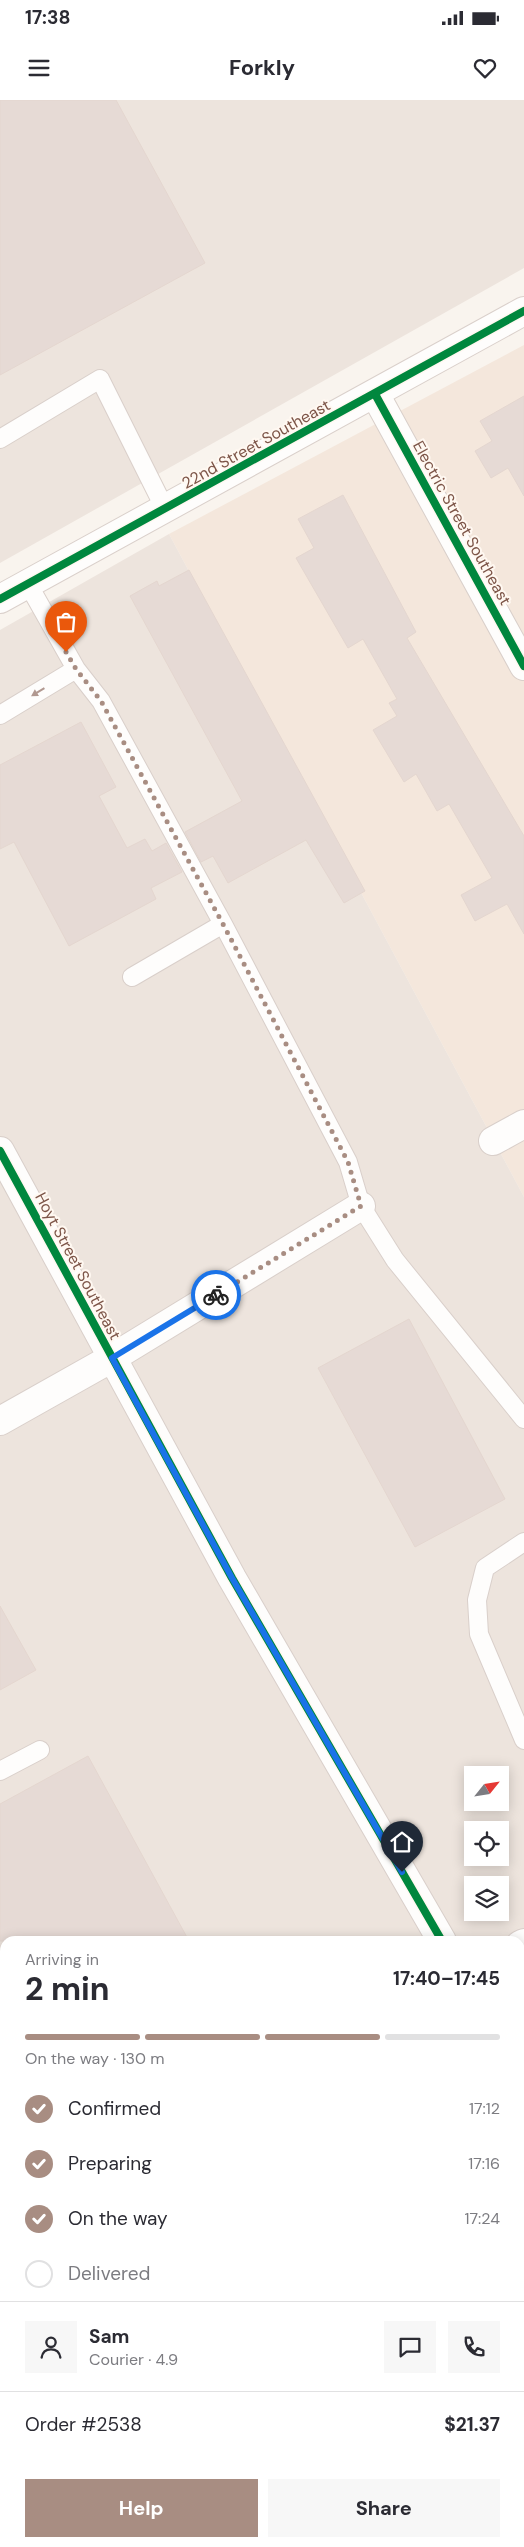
<!DOCTYPE html>
<meta charset="utf-8">
<style>
body{margin:0;font-family:"DM Sans",sans-serif;background:#f7f7f7;color:#2b2b33;height:100vh;display:flex;flex-direction:column;font-size:19px;white-space:nowrap}
*{box-sizing:border-box;margin:0}
p{font-size:16px;color:#7c7c81}
.icon{flex:none;width:28px;height:28px;fill:none;stroke:currentColor;stroke-width:2;stroke-linecap:round;stroke-linejoin:round}
.map{position:relative;flex:1;overflow:hidden}
.side{position:absolute;left:0px;top:1836px;width:525px;height:611px;display:flex;flex-direction:column;background:#fff;border-radius:15px 15px 0 0;box-shadow:0 2px 12px #0003}
.side>*{flex:none}
.needle{width:32px;rotate:60deg}
.controls{position:absolute;left:464px;top:1666px;display:grid;gap:10px}
.controls a{display:grid;place-items:center;width:45px;height:45px;border-radius:0px;background:#fff;box-shadow:0 2px 12px #0003;font-size:25px}
.pin{position:absolute;display:grid;place-items:center;width:42px;height:42px;color:#fff;margin:-51px -21px;border-radius:50% 50% 50% 0;rotate:-45deg;box-shadow:0 0 5px #0007}
.pin .icon{rotate:45deg}
.courier{position:absolute;display:grid;place-items:center;width:50px;height:50px;margin:-25px;border:4px solid #1a73e8;border-radius:50%;background:#fff;color:#222;box-shadow:0 1px 6px #0007}
.headline em{font-style:normal;font-weight:700}
.headline div{display:flex;flex-direction:column-reverse}
.headline{display:flex;align-items:center;justify-content:space-between;height:85px;padding:0 25px}
h1{font-size:32px;font-weight:700;line-height:38px}
.bar{display:grid;grid-template-columns:repeat(4,1fr);gap:8px 5px;align-content:center;height:60px;padding:0 25px}
.bar i{height:6px;border-radius:4px;background:#e1e1e2}
.bar .current{background:#a88d82}
.bar p{grid-column:span 4}
.line{display:flex;align-items:center;gap:12px;padding:0 25px;border-top:1px solid #e1e1e2}
.line div{flex:1}
.round{display:grid;place-items:center;flex:none;width:52px;height:52px;border-radius:0px;background:#f7f7f7}
ol{padding:0 25px;list-style:none}
li{display:flex;align-items:center;gap:15px;height:55px}
li p{margin-inline-start:auto}
li .icon{padding:5px;border-radius:50%;background:#a88d82;color:#fff;stroke-width:4}
li:last-child{color:#7c7c81}
li i{width:28px;height:28px;border:2px solid #e1e1e2;border-radius:50%}
.action{display:flex;gap:10px;margin-top:auto;padding:10px 25px}
.action a{flex:1;height:58px;border-radius:0px;background:#a88d82;color:#fff;font-size:20px;font-weight:700;line-height:58px;text-align:center}
.action a+a{background:#f7f7f7;color:#2b2b33}
.status{display:flex;justify-content:space-between;align-items:center;height:35px;padding:0 25px;background:#fff;direction:ltr}
.status svg{height:14px;fill:currentColor}
header{display:flex;justify-content:space-between;align-items:center;height:65px;padding:0 25px;background:#fff;font-size:22px;font-weight:700}
.map>svg:first-child{display:block}
.residential{fill:#f4e7dc}
.industrial{fill:#ede4dd;fill-rule:evenodd}
.building{fill:#e6dad5;stroke:#e4d6cf}
.lines{fill:none;stroke-linecap:round;stroke-linejoin:round}
.lane-casing{stroke:#d9cfca;stroke-width:20}
.street-casing{stroke:#d9cfca;stroke-width:30}
.secondary-casing{stroke:#dad0cb;stroke-width:30}
.lane{stroke:#fefdfc;stroke-width:18}
.street{stroke:#fefdfc;stroke-width:28}
.secondary{stroke:#fefdfc;stroke-width:28}
.cycleway-casing{stroke:#fff8f1;stroke-width:11}
.cycleway{stroke:#00873e;stroke-width:8}
.oneway{fill:#b19890}
.done{stroke:#a88d82;stroke-width:5;stroke-dasharray:0 9}
.route{stroke:#1a73e8;stroke-width:6}
.labels{text-anchor:middle;dominant-baseline:central;stroke-width:4;stroke-linejoin:round;paint-order:stroke}
.street-label{font-size:16px;fill:#7d5548;stroke:#fff8f1}
</style>
<div class="status"><b>17:38</b><svg viewBox="0 0 49 12"><path d="M0 12V9h3v3zM5 12V6h3v6zM10 12V3h3v9zM15 12V0h3v12zM26 1h20v11H26zM47 4h2v5h-2z"/></svg></div>
<header><svg class="icon" aria-label="menu" viewBox="0 0 24 24"><path d="M4 6h16M4 12h16M4 18h16"/></svg>Forkly<svg class="icon" aria-label="heart" viewBox="0 0 24 24"><path d="M12 20l-8-8c-3-5 5-10 8-4 3-6 11-1 8 4z"/></svg></header>
<div class="map">
<svg width="524" height="2447" viewBox="0 0 524 2447">
<rect width="100%" height="100%" fill="#f9f4ee"/>
<path class="residential" d="M524 245V1097L169 434Z"/>
<path class="industrial" d="M0 0H524V168L0 463Z
M169 434 524 1097V2447H0V530ZM472 1675H500V1702H472ZM472 1730H500V1758H472ZM472 1785H500V1812H472ZM5 1841H520V2442H5Z"/>
<path class="building" d="M0 0H116L205 163 0 275Z
M524 296V396L508 368 491 378 475 351 492 341 480 321Z
M343 395 416 532 407 538 524 736V834L507 804 475 821 461 795 492 778 449 704 437 711 416 674 404 682 373 630 397 616 389 603 397 599 363 539 348 548 296 458 314 448 298 419Z
M189 470 365 791 344 803 306 740 228 783 213 756 201 762 185 732 242 701 130 496 157 481 159 486Z
M81 622 116 687 99 696 127 748 145 739 152 751 166 743 182 772 151 788 156 799 69 846 14 742 0 749V665Z
M409 1219 505 1399 415 1447 318 1268Z
M0 1506 36 1570 0 1590Z
M88 1656 189 1841H0V1704Z"/>
<g class="lines">
<g class="lane-casing">
<path id="lane" d="M0 339 100 279 165 409
M28 484 76 569 101 601 223 824 348 1062 361 1106 395 1160 524 1319
M0 615 76 569
M132 877 223 824
M524 1442 485 1468 477 1500 479 1534 524 1640
M0 1671 40 1650
M0 2009 5 2006
M259 2442 261 2447"/>
</g>
<g class="street-casing">
<path id="street" d="M375 294 524 566
M493 1041 524 1024
M0 1051 232 1478 442 1841
M0 1321 112 1258 361 1106
M520 1845 524 1843
M520 1983 524 1990
M0 2131 5 2128"/>
</g>
<g class="secondary-casing">
<path id="secondary" d="M0 499 524 211"/>
</g>
<use href="#lane" class="lane"/>
<use href="#street" class="street"/>
<use href="#secondary" class="secondary"/>
<g class="cycleway-casing">
<path id="cycleway" d="M375 294 524 566
M0 499 524 211
M0 1051 232 1478 442 1841"/>
</g>
<use href="#cycleway" class="cycleway"/>
</g>
<defs><path id="oneway-solid" d="M-6-.8H1V-3.2L6.5 0L1 3.2V.8H-6Z" transform="scale(1.25)"/></defs>
<use class="oneway" href="#oneway-solid" transform="translate(38 592) rotate(149)"/>
<g class="lines">
<path class="done" d="M66 552 76 569 101 601 223 824 348 1062 361 1106 216 1195"/>
<path class="route" d="M216 1195 112 1258 232 1478 402 1772"/>
</g>
<g class="labels">
<g class="street-label">
<text transform="translate(256 344) rotate(-29)">22nd Street Southeast</text>
<text transform="translate(462 423) rotate(61)">Electric Street Southeast</text>
<text transform="translate(78 1166) rotate(62)">Hoyt Street Southeast</text>
</g>
</g>
</svg>
<div class="controls">
<a><svg class="needle" viewBox="-14 -14 28 28"><path d="M0-13l5 13h-10z" fill="#e53935"/><path d="M0 13l5-13h-10z" fill="#7c7c81"/></svg></a>
<a><svg class="icon" aria-label="locate" viewBox="0 0 24 24"><circle cx="12" cy="12" r="6"/><path d="M12 2v4M12 18v4M2 12h4M18 12h4"/></svg></a>
<a><svg class="icon" aria-label="layers" viewBox="0 0 24 24"><path d="M12 4l9 5-9 5-9-5zM3 14l9 5 9-5"/></svg></a>
</div>
<div class="pin" style="left:66px;top:552px;background:#ea580c"><svg class="icon" aria-label="bag" viewBox="0 0 24 24"><path d="M5 8h14l-1 12H6zM9 8a3 3 0 0 1 6 0"/></svg></div>
<div class="pin" style="left:402px;top:1772px;background:#1f2937"><svg class="icon" aria-label="home" viewBox="0 0 24 24"><path d="M3 11l9-7 9 7M6 9v11h12V9"/></svg></div>
<div class="courier" style="left:216px;top:1195px"><svg class="icon" aria-label="bike" viewBox="0 0 24 24"><circle cx="6" cy="16" r="4"/><circle cx="18" cy="16" r="4"/><path d="M6 16l4-8h5l3 8M10 8l3 8H6M13 5h3"/></svg></div>
<section class="side">
<div class="headline"><div><h1>2 min</h1><p>Arriving in</p></div><em>17:40–17:45</em></div>
<div class="bar"><i class="current"></i><i class="current"></i><i class="current"></i><i></i><p>On the way · 130 m</p></div>
<ol>
<li><svg class="icon" aria-label="check" viewBox="0 0 24 24"><path d="M5 12l5 5 9-10"/></svg>Confirmed<p>17:12</p></li>
<li><svg class="icon" aria-label="check" viewBox="0 0 24 24"><path d="M5 12l5 5 9-10"/></svg>Preparing<p>17:16</p></li>
<li><svg class="icon" aria-label="check" viewBox="0 0 24 24"><path d="M5 12l5 5 9-10"/></svg>On the way<p>17:24</p></li>
<li><i></i>Delivered</li>
</ol>
<div class="line" style="height:90px"><a class="round"><svg class="icon" aria-label="person" viewBox="0 0 24 24"><circle cx="12" cy="8" r="4"/><path d="M4 21q1-7 8-7t8 7"/></svg></a><div><b>Sam</b><p>Courier · 4.9</p></div><a class="round"><svg class="icon" aria-label="chat" viewBox="0 0 24 24"><path d="M4 5h16v11H9l-5 4z"/></svg></a><a class="round"><svg class="icon" aria-label="phone" viewBox="0 0 24 24"><path d="M5 4h4l2 5-3 2q2 4 5 5l2-3 5 2v4C11 20 4 13 5 4z"/></svg></a></div>
<div class="line" style="height:65px"><div>Order #2538</div><b>$21.37</b></div>
<div class="action"><a>Help</a><a>Share</a></div>
</section>
</div>
